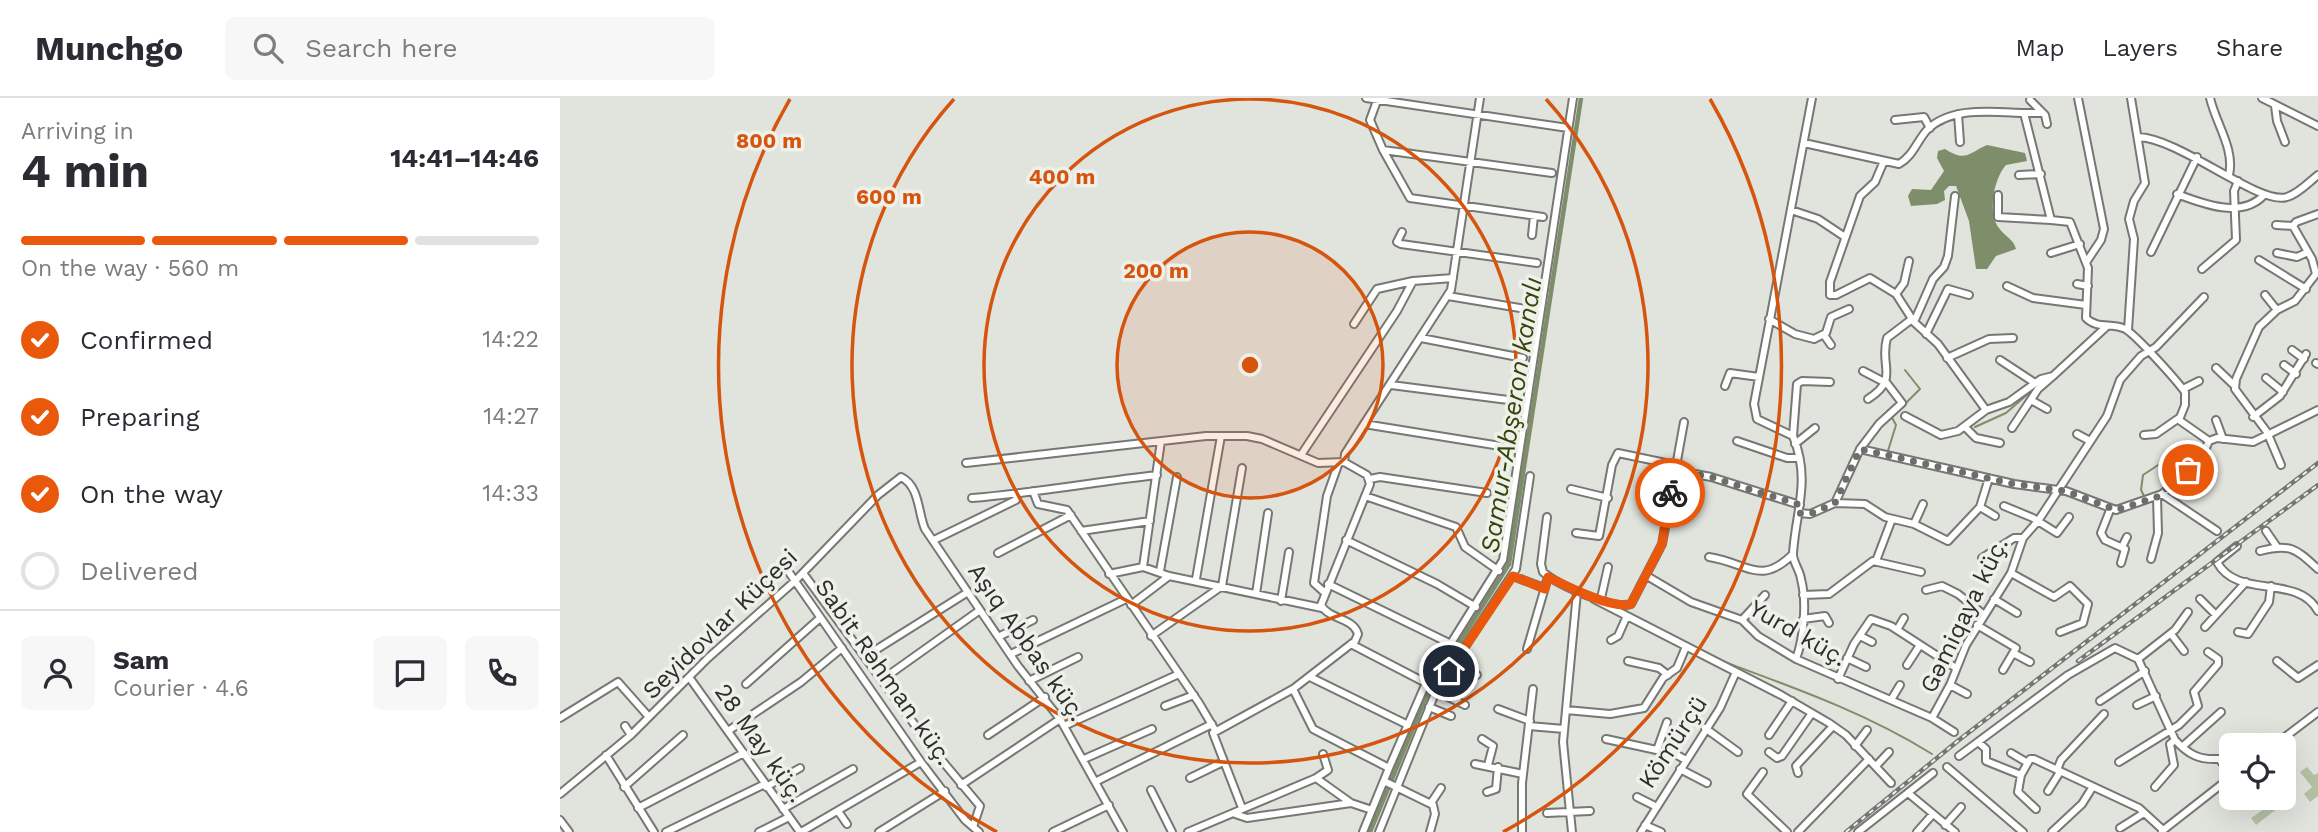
<!DOCTYPE html>
<meta charset="utf-8">
<style>
body{margin:0;font-family:"Work Sans",sans-serif;background:#f7f7f7;color:#2b2b33;height:100vh;display:flex;flex-direction:column;font-size:26px;white-space:nowrap}
*{box-sizing:border-box;margin:0}
p{font-size:23px;color:#7c7c81}
.icon{flex:none;width:38px;height:38px;fill:none;stroke:currentColor;stroke-width:2;stroke-linecap:round;stroke-linejoin:round}
.map{position:relative;flex:1;overflow:hidden}
.panel{display:flex;flex-direction:column;background:#fff;width:560px}
.panel>*{flex:none}
.tools{position:absolute;left:1659px;top:635px;display:grid;gap:14px}
.tools a{display:grid;place-items:center;width:77px;height:77px;border-radius:10px;background:#fff;box-shadow:0 7px 28px #0002;font-size:35px}
.pin{position:absolute;display:grid;place-items:center;width:60px;height:60px;color:#fff;margin:-30px;border:4px solid #fff;border-radius:50%;box-shadow:0 2px 7px #0007}
.courier{position:absolute;display:grid;place-items:center;width:70px;height:70px;margin:-35px;border:5px solid #ea580c;border-radius:50%;background:#fff;color:#222;box-shadow:0 2px 9px #0007}
.summary em{font-style:normal;font-weight:700}
.summary div{display:flex;flex-direction:column-reverse}
.summary{display:flex;align-items:center;justify-content:space-between;height:119px;padding:0 21px}
h1{font-size:46px;font-weight:700;line-height:52px}
.bar{display:grid;grid-template-columns:repeat(4,1fr);gap:10px 7px;align-content:center;height:84px;padding:0 21px}
.bar i{height:9px;border-radius:5px;background:#e1e1e2}
.bar .on{background:#ea580c}
.bar p{grid-column:span 4}
.line{display:flex;align-items:center;gap:18px;padding:0 21px;border-top:2px solid #e1e1e2}
.line div{flex:1}
.round{display:grid;place-items:center;flex:none;width:74px;height:74px;border-radius:10px;background:#f7f7f7}
ol{padding:0 21px;list-style:none}
li{display:flex;align-items:center;gap:21px;height:77px}
li p{margin-inline-start:auto}
li .icon{padding:7px;border-radius:50%;background:#ea580c;color:#fff;stroke-width:4}
li:last-child{color:#7c7c81}
li i{width:38px;height:38px;border:4px solid #e1e1e2;border-radius:50%}
header{display:flex;align-items:center;gap:42px;box-sizing:border-box;height:98px;padding:0 35px;background:#fff;border-bottom:2px solid #e1e1e2}
header strong{font-size:33px}
nav{display:flex;gap:38px;margin-inline-start:auto;font-size:24px}
.search{width:490px;height:63px;background:#f7f7f7;display:flex;align-items:center;gap:18px;box-sizing:border-box;padding:0 24px;border-radius:10px;color:#7c7c81;font-size:26px}
main{display:flex;flex:1;min-height:0}
.map>svg:first-child{display:block}
.green{fill:#b5c1a4}
.water{fill:#7f8e6a}
.lines{fill:none;stroke-linecap:round;stroke-linejoin:round}
.stream{stroke:#7f8e6a;stroke-width:2}
.canal{stroke:#7f8e6a;stroke-width:4.5}
.minor-casing{stroke:#767873;stroke-width:10}
.minor{stroke:#fff;stroke-width:6}
.rail-casing{stroke:#747672;stroke-width:4.5}
.rail{stroke:#eef0ea;stroke-width:2;stroke-dasharray:5;stroke-linecap:butt}
.done{stroke:#6d6e6b;stroke-width:7;stroke-dasharray:0 12.6}
.route{stroke:#ea580c;stroke-width:9}
.ring{fill:none;stroke:#d5550f;stroke-width:3.5}
.labels{text-anchor:middle;dominant-baseline:central;stroke-width:7;stroke-linejoin:round;paint-order:stroke}
.street-label{font-size:24px;fill:#2e2f2d;stroke:#eef0ea}
.water-label{font-size:26px;font-style:italic;fill:#34470b;stroke:#eef0ea}
.centre{fill:#d5550f;stroke:#eef0ea;stroke-width:3.5}
.ring-label{font-size:21px;text-anchor:middle;font-weight:bold;fill:#d5550f;stroke:#eef0ea;stroke-width:7;stroke-linejoin:round;paint-order:stroke}
</style>
<header>
<strong>Munchgo</strong>
<div class="search"><svg class="icon" aria-label="search" viewBox="0 0 24 24"><circle cx="10" cy="10" r="6"/><path d="M15 15l6 6"/></svg>Search here</div>
<nav><a>Map</a><a>Layers</a><a>Share</a></nav>
</header>
<main>
<section class="panel">
<div class="summary"><div><h1>4 min</h1><p>Arriving in</p></div><em>14:41–14:46</em></div>
<div class="bar"><i class="on"></i><i class="on"></i><i class="on"></i><i></i><p>On the way · 560 m</p></div>
<ol>
<li><svg class="icon" aria-label="check" viewBox="0 0 24 24"><path d="M5 12l5 5 9-10"/></svg>Confirmed<p>14:22</p></li>
<li><svg class="icon" aria-label="check" viewBox="0 0 24 24"><path d="M5 12l5 5 9-10"/></svg>Preparing<p>14:27</p></li>
<li><svg class="icon" aria-label="check" viewBox="0 0 24 24"><path d="M5 12l5 5 9-10"/></svg>On the way<p>14:33</p></li>
<li><i></i>Delivered</li>
</ol>
<div class="line" style="height:126px"><a class="round"><svg class="icon" aria-label="person" viewBox="0 0 24 24"><circle cx="12" cy="8" r="4"/><path d="M4 21q1-7 8-7t8 7"/></svg></a><div><b>Sam</b><p>Courier · 4.6</p></div><a class="round"><svg class="icon" aria-label="chat" viewBox="0 0 24 24"><path d="M4 5h16v11H9l-5 4z"/></svg></a><a class="round"><svg class="icon" aria-label="phone" viewBox="0 0 24 24"><path d="M5 4h4l2 5-3 2q2 4 5 5l2-3 5 2v4C11 20 4 13 5 4z"/></svg></a></div>
</section>
<div class="map">
<svg width="1758" height="734" viewBox="0 0 1758 734">
<rect width="100%" height="100%" fill="#e1e3dd"/>
<path class="green" d="M1747 669 1754 677 1758 675V698L1750 704 1744 696 1752 689 1740 674Z
M1724 683 1736 696 1696 727 1691 720 1716 703 1715 700H1724Z"/>
<path class="water" d="M1427 47 1465 55 1467 63 1446 67C1434 80 1427 115 1439 130 1445 139 1453 140 1456 151L1436 158 1427 171H1416L1409 123 1396 88H1389L1384 93 1385 102 1377 106 1351 108 1348 98 1352 91 1371 92 1384 73 1377 60 1378 53 1385 51C1406 64 1407 56 1427 47Z"/>
<g class="lines">
<path class="stream" d="M1338 313 1360 291 1345 272
M1415 329 1446 315 1476 289
M1327 356 1336 327 1331 318
M1584 398 1581 392 1583 377 1621 352 1640 349 1645 344
M1162 563C1235 590 1306 615 1372 656"/>
<path class="canal" d="M810 734 868 594 949 466 1021 0"/>
<g class="minor-casing">
<path id="minor" d="M806 0 1008 30
M818 0 810 22 823 52 992 75
M1518 0 1544 131 1541 142 1527 163
M1650 0C1656 26 1675 51 1669 77
M1702 0 1758 28
M1470 2 1485 17 1487 26
M1715 8 1717 23 1725 44
M1464 15H1483
M1398 16 1400 44
M1335 22 1364 19 1370 30
M1578 39C1620 40 1699 108 1727 99 1738 96 1749 84 1758 77
M1244 45 1339 66C1353 58 1357 43 1367 32 1391 8 1433 14 1464 15L1491 122 1510 124 1528 170 1526 220C1537 231 1550 225 1563 230 1573 233 1617 283 1625 294V307L1619 322 1649 343
M823 52 850 100 983 119
M1324 63 1315 84 1300 98 1270 184V197H1276L1310 180 1336 196 1354 224 1378 246 1426 312 1449 304 1481 281 1493 278 1546 229
M1459 77 1481 76
M1617 96C1643 106 1682 121 1704 97
M1438 97V119L1491 122
M1231 112 1258 121 1285 139
M1716 127 1733 128
M842 134 837 144 841 146 977 165
M972 137 974 118
M1591 154 1637 59
M1491 155 1520 146
M1717 155 1737 159 1748 154
M1699 162 1746 191
M1642 171 1676 142 1674 93 1678 83
M1517 186 1528 188
M1447 188 1473 200 1526 207
M1336 196 1344 185 1349 163
M1705 197 1717 212
M888 198 966 211
M1209 221 1235 236 1254 241 1266 235 1271 219 1289 211
M1354 224 1373 181 1384 169 1388 158 1395 98
M794 226 817 191 853 183
M1568 232 1574 141 1569 121 1574 103 1585 85 1571 0
M1366 236 1388 191 1409 197
M1264 237 1271 247
M861 240 963 260
M1732 252 1744 261
M1387 260 1429 241 1453 240
M1440 262 1475 285
M1756 265 1758 266
M1724 267 1736 276
M1656 270 1675 288
M1303 273 1326 285
M1706 280 1723 294
M831 287 956 303
M1165 288 1170 275 1199 279
M1623 291 1639 283
M1308 301C1340 281 1319 268 1327 240L1352 221
M1471 302 1487 311
M1345 318 1381 337 1398 333 1426 312
M1693 319 1720 298 1746 256
M1656 322 1663 341
M804 326 959 351
M1405 329 1416 340 1440 345
M1452 330 1478 291 1493 278
M1517 336 1530 343
M1584 337 1596 336 1619 320
M1233 338 1237 286 1242 283 1270 284
M1177 343 1227 360H1239
M1235 346 1255 330
M1300 351 1454 386 1506 393 1556 412 1602 396 1640 363 1649 343 1657 340 1693 344 1758 312
M741 357 837 213 853 183 893 180
M784 364 785 356 804 326 891 192 920 0
M406 365 646 338H687L702 341 758 365 784 364
M1721 367 1707 334 1675 291 1676 281 1699 229 1717 212 1735 203 1756 176 1752 161 1733 128 1736 124 1758 116
M1631 369 1642 385
M1114 372 1151 379 1240 407
M810 381 820 379 927 395
M1011 391 1048 400
M473 393 478 406 507 412 639 605 655 632
M1602 396 1657 433
M805 398 896 429 905 449 939 473
M412 400C474 395 535 384 597 377
M1085 401 1110 405
M1275 405 1300 351 1319 326 1342 305 1326 284
M1444 408 1473 420 1497 435 1509 419
M1420 409 1435 418
M1550 412 1541 435 1545 442 1565 451 1561 465
M1239 415 1250 416 1275 405 1305 406 1325 419 1354 426 1388 443 1420 409 1429 380
M987 419 981 466 983 474C998 487 1054 512 1071 506L1102 446 1124 324
M1354 426 1363 406
M521 433 590 423
M1706 433 1717 449
M1016 435 1039 438 1052 367 1058 355 1115 367
M374 442 456 402 457 397
M786 442 877 486 916 509
M1677 448 1657 464C1677 502 1737 475 1758 513
M1562 449 1567 439
M1700 453C1731 445 1736 451 1758 471
M438 455 511 417
M1149 459C1188 465 1200 488 1232 457
M1422 460 1454 440H1463
M1591 461 1598 435 1597 399
M1316 463 1332 421
M583 469 601 343
M600 473 617 379
M243 475 374 653 420 708 413 729
M1451 475 1494 499 1510 488 1528 506 1523 525 1500 534
M549 476 583 469 609 478 762 510
M953 478 984 490
M1087 478 1131 504 1182 522 1198 538 1236 561 1372 620 1394 634
M636 481 661 338
M768 486 891 546
M1366 492 1382 488 1398 496 1423 516
M764 494 754 485 767 398 778 367
M191 495 226 470 361 664 405 722 419 734
M696 496 708 415
M1243 497 1269 496 1313 463 1361 474
M1041 500 1048 469
M1034 501 1221 597 1269 625 1286 637 1331 685
M1434 501 1457 515
M1640 501 1655 516
M721 503 729 454
M571 507 609 478
M1243 521 1265 518 1269 525
M1182 522 1205 497
M1417 527 1456 550 1443 572
M1645 529 1686 484
M1337 532 1344 520
M1678 534 1688 536 1709 504 1711 488
M1611 536 1624 553
M440 538 473 522
M591 538 662 488 682 370
M1300 538 1312 544
M1051 542 1058 538 1066 520
M791 546 866 585
M967 551 988 479
M451 556 566 501
M1455 556 1470 564
M306 558 408 494
M1287 560 1306 569
M897 561 917 577
M1236 561C1244 539 1247 504 1241 481 1240 472 1232 463 1233 455 1236 412 1251 382 1233 338L1197 321 1194 306 1252 0
M1578 561 1615 532 1628 514
M1068 563 1099 570 1108 577
M1717 563 1738 580 1758 567
M1347 567 1360 547
M129 579 240 734
M750 579 848 627
M323 581 420 512
M1278 581 1294 546 1311 521 1331 528 1396 570
M469 583 518 559
M186 586 260 520
M1390 587 1407 596
M733 591 753 631 829 670 803 734
M876 593 905 607
M1331 602 1340 587
M1540 603 1585 573
M1577 607 1596 598
M605 608 634 597
M869 609 891 618
M938 611 970 623
M1006 612 1050 616 1084 610 1103 580 1117 570 1125 551
M0 620 58 584 89 619
M1372 620 1390 587 1406 547 1451 475 1463 440 1478 423 1547 318 1560 282 1581 258 1596 249 1644 199
M65 628 71 637
M504 628 619 576
M969 628 1004 631
M1145 630 1178 654
M168 633 241 584 282 550
M428 637 485 599
M1209 637 1232 603
M922 641 933 648 928 667
M1046 641 1115 656 1126 662
M1418 644 1426 651V663L1461 677 1470 661H1474L1579 710 1603 732
M1295 648 1307 632
M1713 648 1758 614
M1622 649 1661 614
M1097 652 1107 624
M1209 654 1217 660 1222 658 1252 615
M1451 655 1468 665
M46 657 94 734
M1399 658 1508 577 1555 550 1578 561 1615 642C1629 657 1639 662 1659 661L1671 675
M524 661 592 631
M1559 664 1619 627 1638 608 1634 594 1658 566V561L1648 554
M915 666 963 676
M1316 668 1329 654
M1387 669 1463 734
M829 670 866 585 943 462 1013 0
M1120 671 1147 685
M1497 672 1501 662 1544 616
M1203 674 1187 696 1227 734
M1238 675 1236 668 1273 628
M1461 677 1458 694 1476 711
M630 680 663 664
M756 680 768 672 763 656
M537 683 652 626
M824 683 873 707 875 716 870 734
M401 687 500 621
M64 689 123 637
M206 689 240 670
M1595 689 1614 667 1610 646 1615 642
M591 692 612 734
M1488 693 1500 674
M927 694 936 691 938 669
M1348 695 1395 734
M0 696 71 637 148 560 236 482 318 397 341 379C360 388 358 416 365 431L458 568 500 621 563 734
M1077 699 1095 708
M871 705 881 690
M78 710 184 655
M682 710 653 635 733 591 795 543 798 536C793 519 769 522 761 507L810 386 807 377 784 364
M223 711 293 671
M278 713 287 726
M987 715 1030 713
M675 716 687 720 791 705 812 712
M0 722 9 734
M1085 727 1101 734
M1385 727 1401 709
M1560 730 1584 715
M1602 733 1671 679
M106 734 205 686
M199 734 229 719
M241 734 361 664
M319 734 385 693
M493 734 549 707
M628 734 756 680 791 705
M819 734 876 593 956 471 970 378
M962 734V685L973 591
M1012 734 1003 644 1017 494
M1081 734 1160 610 1176 574
M1238 734 1309 661
M1298 734 1373 675
M1357 734 1372 717
M1492 734 1522 706 1532 690"/>
</g>
<use href="#minor" class="minor"/>
<g class="rail-casing">
<path id="rail" d="M1518 563 1758 387
M1286 734 1399 642 1758 365"/>
</g>
<use href="#rail" class="rail"/>
</g>
<g class="lines">
<path class="done" d="M1110 395 1114 372 1151 379 1240 407 1239 415 1250 416 1275 405 1300 351 1454 386 1506 393 1556 412 1597 399 1628 372"/>
<path class="route" d="M889 573 953 478 985 491 988 479C1006 488 1053 512 1071 506L1102 446 1110 395"/>
</g>
<circle cx="690" cy="267" r="133" fill="#d5550f" fill-opacity=".12"/>
<g class="ring">
<circle cx="690" cy="267" r="133"/>
<circle cx="690" cy="267" r="266"/>
<path d="M986 1A398 398 0 1 1 394 1"/>
<path d="M437 734A531 531 0 0 1 230 1M1150 1A531 531 0 0 1 943 734"/>
</g>
<g class="labels">
<g class="street-label">
<text transform="translate(1404 517) rotate(-64)">Gəmiqaya küç.</text>
<text transform="translate(160 526) rotate(-44)">Seyidovlar Küçesi</text>
<text transform="translate(1238 535) rotate(30)">Yurd küç.</text>
<text transform="translate(467 544) rotate(55)">Aşıq Abbas küç.</text>
<text transform="translate(324 574) rotate(55)">Sabit Rəhman küç.</text>
<text transform="translate(1113 644) rotate(-57)">Kömürçü</text>
<text transform="translate(200 645) rotate(55)">28 May küç.</text>
</g>
<g class="water-label">
<text transform="translate(951 317) rotate(-81)">Samur-Abşeron kanalı</text>
</g>
</g>
<circle cx="690" cy="267" r="10" class="centre"/>
<g class="ring-label">
<text x="209" y="50">800 m</text>
<text x="502" y="86">400 m</text>
<text x="329" y="106">600 m</text>
<text x="596" y="180">200 m</text>
</g>
</svg>
<div class="tools">
<a><svg class="icon" aria-label="locate" viewBox="0 0 24 24"><circle cx="12" cy="12" r="6"/><path d="M12 2v4M12 18v4M2 12h4M18 12h4"/></svg></a>
</div>
<div class="pin" style="left:1628px;top:372px;background:#ea580c"><svg class="icon" aria-label="bag" viewBox="0 0 24 24"><path d="M5 8h14l-1 12H6zM9 8a3 3 0 0 1 6 0"/></svg></div>
<div class="pin" style="left:889px;top:573px;background:#1f2937"><svg class="icon" aria-label="home" viewBox="0 0 24 24"><path d="M3 11l9-7 9 7M6 9v11h12V9"/></svg></div>
<div class="courier" style="left:1110px;top:395px"><svg class="icon" aria-label="bike" viewBox="0 0 24 24"><circle cx="6" cy="16" r="4"/><circle cx="18" cy="16" r="4"/><path d="M6 16l4-8h5l3 8M10 8l3 8H6M13 5h3"/></svg></div>
</div>
</main>
